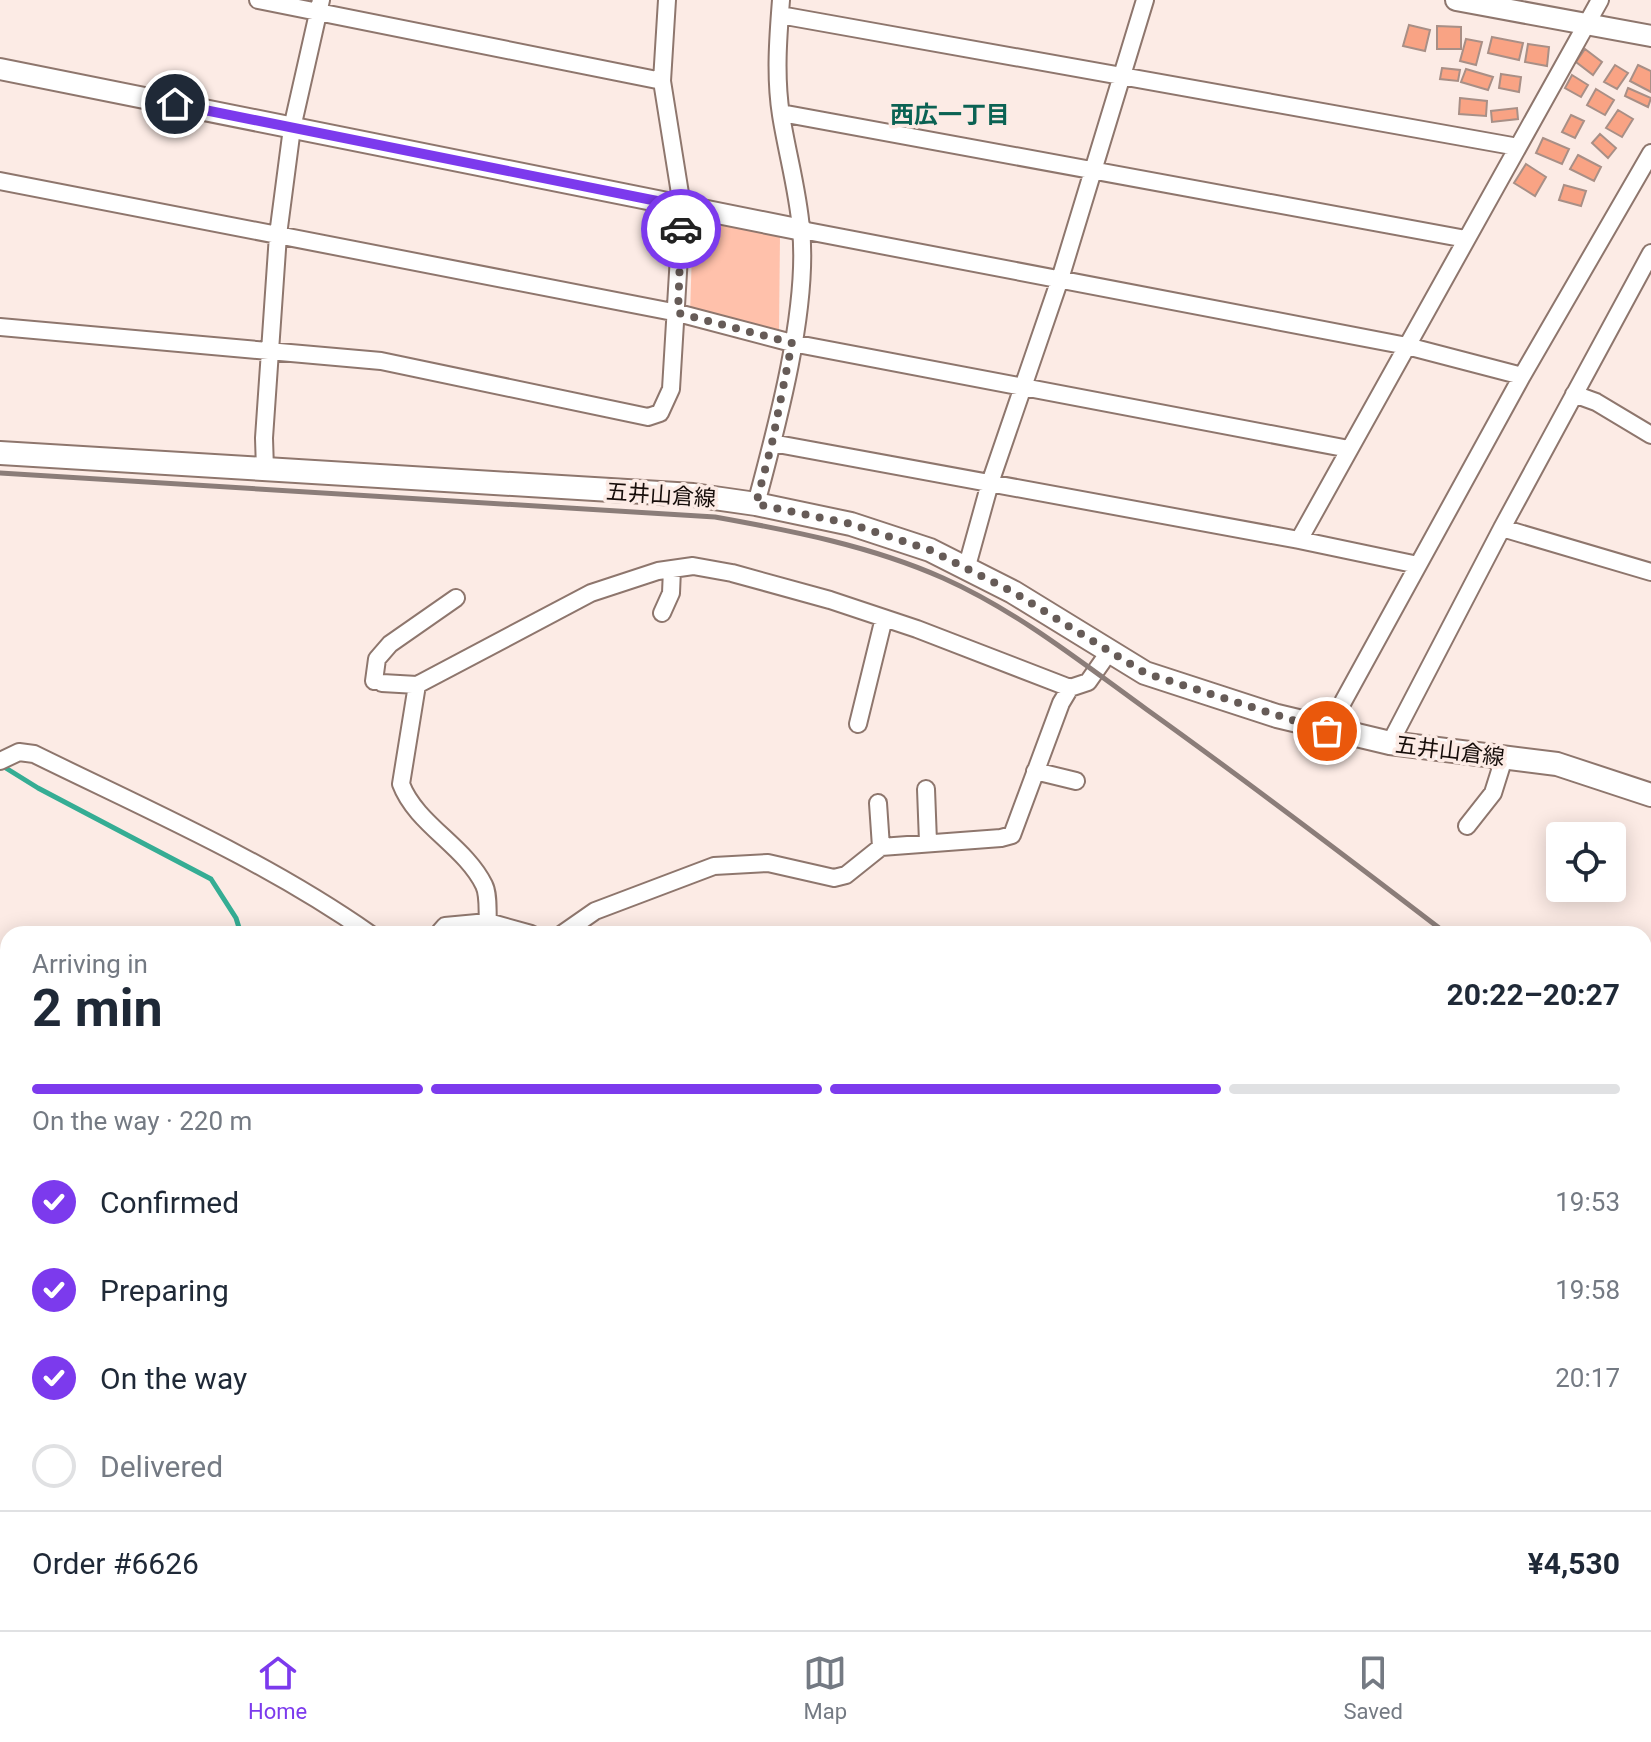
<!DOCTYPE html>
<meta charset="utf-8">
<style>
body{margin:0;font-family:Roboto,"Noto Sans JP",sans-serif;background:#f2f2f3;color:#1f2937;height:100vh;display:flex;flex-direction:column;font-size:30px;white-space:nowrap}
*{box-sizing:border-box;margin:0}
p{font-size:26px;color:#747a83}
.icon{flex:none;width:44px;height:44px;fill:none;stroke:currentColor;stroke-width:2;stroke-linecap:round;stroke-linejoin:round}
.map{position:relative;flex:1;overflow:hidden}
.sheet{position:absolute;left:0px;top:926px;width:1652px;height:704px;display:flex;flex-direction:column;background:#fff;border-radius:24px 24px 0 0;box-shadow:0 4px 20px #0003}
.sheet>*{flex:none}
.fabs{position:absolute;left:1546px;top:822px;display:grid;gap:16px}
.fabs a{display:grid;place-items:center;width:80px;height:80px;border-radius:8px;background:#fff;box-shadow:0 4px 20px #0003;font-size:40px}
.pin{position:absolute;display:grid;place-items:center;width:68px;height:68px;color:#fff;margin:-34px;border:4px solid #fff;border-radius:50%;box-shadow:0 2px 8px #0007}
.courier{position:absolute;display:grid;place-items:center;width:80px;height:80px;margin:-40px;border:6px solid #7c3aed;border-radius:50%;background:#fff;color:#222;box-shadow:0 2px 10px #0007}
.headline em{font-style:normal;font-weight:700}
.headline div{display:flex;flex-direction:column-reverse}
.headline{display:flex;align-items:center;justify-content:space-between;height:136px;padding:0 32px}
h1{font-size:52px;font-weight:700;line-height:60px}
.bar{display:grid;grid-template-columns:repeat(4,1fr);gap:12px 8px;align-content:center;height:96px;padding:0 32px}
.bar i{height:10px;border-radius:6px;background:#e0e1e3}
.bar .current{background:#7c3aed}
.bar p{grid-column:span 4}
.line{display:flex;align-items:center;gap:20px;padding:0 32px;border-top:2px solid #e0e1e3}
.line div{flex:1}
ol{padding:0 32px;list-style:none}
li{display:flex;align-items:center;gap:24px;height:88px}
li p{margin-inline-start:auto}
li .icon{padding:8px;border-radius:50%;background:#7c3aed;color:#fff;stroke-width:4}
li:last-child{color:#747a83}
li i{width:44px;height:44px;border:4px solid #e0e1e3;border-radius:50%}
.tabs{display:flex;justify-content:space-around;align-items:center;height:112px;border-top:2px solid #e0e1e3;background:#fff;font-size:22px;color:#747a83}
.tabs a{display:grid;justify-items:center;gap:4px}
.tabs .current{color:#7c3aed}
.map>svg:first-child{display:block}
.green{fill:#ffc1ab}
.water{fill:#35ad94}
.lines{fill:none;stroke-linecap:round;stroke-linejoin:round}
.stream{stroke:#35ad94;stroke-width:5}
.building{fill:#f9a384;stroke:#a88f86;stroke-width:2}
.minor-casing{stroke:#8e766d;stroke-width:20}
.tertiary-casing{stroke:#8e766d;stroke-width:24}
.secondary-casing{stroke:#8e766d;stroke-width:26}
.minor{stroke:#fff;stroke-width:16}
.tertiary{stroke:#fff;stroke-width:20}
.secondary{stroke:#fff;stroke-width:22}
.rail{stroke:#8b7d79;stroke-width:5}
.done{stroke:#665b57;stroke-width:8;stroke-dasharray:0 14.4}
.route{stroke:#7c3aed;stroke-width:10}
.labels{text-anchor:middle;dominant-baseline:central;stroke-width:7;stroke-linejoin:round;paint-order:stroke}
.street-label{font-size:22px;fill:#160d0a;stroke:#fcebe5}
.neighbourhood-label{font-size:24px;font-weight:bold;fill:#0b6253;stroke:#fcebe5}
</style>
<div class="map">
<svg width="1651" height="1630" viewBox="0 0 1651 1630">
<rect width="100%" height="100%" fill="#fcebe5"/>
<path class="green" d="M693 218 780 235 779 331 690 314Z"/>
<path class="water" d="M811 926 835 934H668H670Z
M8 1054V1244L0 1245V1055Z
M1644 1466 1651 1473V1630H1622L1624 1622H1644Z"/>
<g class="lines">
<path class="stream" d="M1 765 38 788 211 879 236 918 241 934"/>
</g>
<path class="building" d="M1409 25 1430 30 1425 51 1403 46Z
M1437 26 1461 27V49H1437Z
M1492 37 1523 43 1519 60 1488 53Z
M1466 39 1482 42 1476 65 1460 61Z
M1528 44 1549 47 1547 66 1525 62Z
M1585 49 1602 62 1593 75 1576 62Z
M1615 65 1628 73 1617 89 1604 82Z
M1638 65 1651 71V92L1630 81Z
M1442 68 1460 70 1458 81 1440 79Z
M1466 69 1493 77 1488 90 1461 82Z
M1501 74 1521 77 1519 92 1499 88Z
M1572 75 1588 85 1581 97 1565 88Z
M1628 88 1651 98 1648 107 1625 96Z
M1596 89 1614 100 1605 115 1587 105Z
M1460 98 1487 101 1486 116 1459 114Z
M1517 108 1518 119 1492 122 1491 111Z
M1618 110 1633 119 1622 137 1606 128Z
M1571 115 1584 121 1575 138 1562 132Z
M1600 134 1616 148 1608 158 1592 143Z
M1543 138 1569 149 1562 164 1536 153Z
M1578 155 1601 167 1594 181 1570 169Z
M1526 164 1546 177 1535 196 1514 183Z
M1564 185 1586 191 1581 206 1559 200Z"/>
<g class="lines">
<g class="minor-casing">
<path id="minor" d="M258 0 662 81
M780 15 1518 147
M781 113 1466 239
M0 181 678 313 792 343 1349 449
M802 230 1407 346 1522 376
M0 327 381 361 648 417 660 413 671 389 682 206 662 81 667 0
M1574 394 1596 402 1651 435
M772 443 1299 540 1418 565
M265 470 264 438 278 235 292 128 321 0
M756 504C777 426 809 308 801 229 798 191 787 153 781 115 775 77 778 38 781 0
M1502 528 1651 572
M1299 540 1600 0
M967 566 990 483 1060 279 1145 0
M662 613 671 593 672 569
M374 681 377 659 390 644 456 598
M382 683 417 685 591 593 658 571 693 566 732 573 830 600 917 629 1070 688
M417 685 401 784C416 824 465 846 484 885 489 895 487 911 488 922
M858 724 884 618
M1327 731 1522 376 1651 153
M1390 743 1502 528 1651 253
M0 761 19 752 34 754C148 810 266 861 370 934
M1035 771 1076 781
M926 789 928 842
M878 803 881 847
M1467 826 1493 793 1504 758
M438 934 445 926 488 922 531 934
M562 934 595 911 714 866 768 863 834 878 846 875 881 847 1001 838 1012 835 1061 703 1070 688 1088 682 1109 652
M0 1361H8
M787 1630 788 1622"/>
</g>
<g class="tertiary-casing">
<path id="tertiary" d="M1456 0 1651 36
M0 69 802 230"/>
</g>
<g class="secondary-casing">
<path id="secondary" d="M0 453 693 495 756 504 851 524 930 550 1013 592 1145 673 1277 716 1390 743 1557 764 1651 795"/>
</g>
<use href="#minor" class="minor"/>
<use href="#tertiary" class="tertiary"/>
<use href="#secondary" class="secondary"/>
<path class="rail" d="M0 473 715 517C793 531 871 546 943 578 1017 611 1081 662 1146 709 1248 782 1348 858 1447 934
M1644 1084 1651 1089"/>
</g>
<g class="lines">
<path class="done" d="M681 229 678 313 792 343 772 443 756 504 851 524 930 550 1013 592 1145 673 1327 731"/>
<path class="route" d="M175 104 682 206 681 229"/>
</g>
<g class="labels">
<g class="street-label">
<text transform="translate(661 495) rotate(4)">五井山倉線</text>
<text transform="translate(1450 751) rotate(7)">五井山倉線</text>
</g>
<g class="neighbourhood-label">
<text x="950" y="115">西広一丁目</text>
</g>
</g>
</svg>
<div class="fabs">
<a><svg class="icon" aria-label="locate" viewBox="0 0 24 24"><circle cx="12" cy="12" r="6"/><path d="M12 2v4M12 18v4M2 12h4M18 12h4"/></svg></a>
</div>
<div class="pin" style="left:1327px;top:731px;background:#ea580c"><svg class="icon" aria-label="bag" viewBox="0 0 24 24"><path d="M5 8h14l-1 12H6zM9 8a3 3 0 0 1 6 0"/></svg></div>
<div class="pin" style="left:175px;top:104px;background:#1f2937"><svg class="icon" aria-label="home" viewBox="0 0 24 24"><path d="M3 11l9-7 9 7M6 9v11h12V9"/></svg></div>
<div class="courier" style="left:681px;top:229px"><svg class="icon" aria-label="car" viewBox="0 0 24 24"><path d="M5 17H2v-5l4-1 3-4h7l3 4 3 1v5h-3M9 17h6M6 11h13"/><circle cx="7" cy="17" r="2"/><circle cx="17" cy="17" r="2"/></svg></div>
<section class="sheet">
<div class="headline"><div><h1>2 min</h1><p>Arriving in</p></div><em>20:22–20:27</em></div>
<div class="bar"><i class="current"></i><i class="current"></i><i class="current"></i><i></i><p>On the way · 220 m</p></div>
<ol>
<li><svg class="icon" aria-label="check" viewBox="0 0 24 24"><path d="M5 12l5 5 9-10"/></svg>Confirmed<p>19:53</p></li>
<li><svg class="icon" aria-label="check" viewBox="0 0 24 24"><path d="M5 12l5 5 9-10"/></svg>Preparing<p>19:58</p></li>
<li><svg class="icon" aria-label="check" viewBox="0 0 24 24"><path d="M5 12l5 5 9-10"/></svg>On the way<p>20:17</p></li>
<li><i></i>Delivered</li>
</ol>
<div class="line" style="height:104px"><div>Order #6626</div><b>¥4,530</b></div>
</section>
</div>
<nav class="tabs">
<a class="current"><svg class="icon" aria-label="home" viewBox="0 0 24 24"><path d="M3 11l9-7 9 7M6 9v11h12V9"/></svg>Home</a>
<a><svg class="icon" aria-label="map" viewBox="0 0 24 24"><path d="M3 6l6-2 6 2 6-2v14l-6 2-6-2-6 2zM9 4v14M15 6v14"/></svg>Map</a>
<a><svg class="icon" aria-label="saved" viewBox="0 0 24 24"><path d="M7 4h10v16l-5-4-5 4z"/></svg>Saved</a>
</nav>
